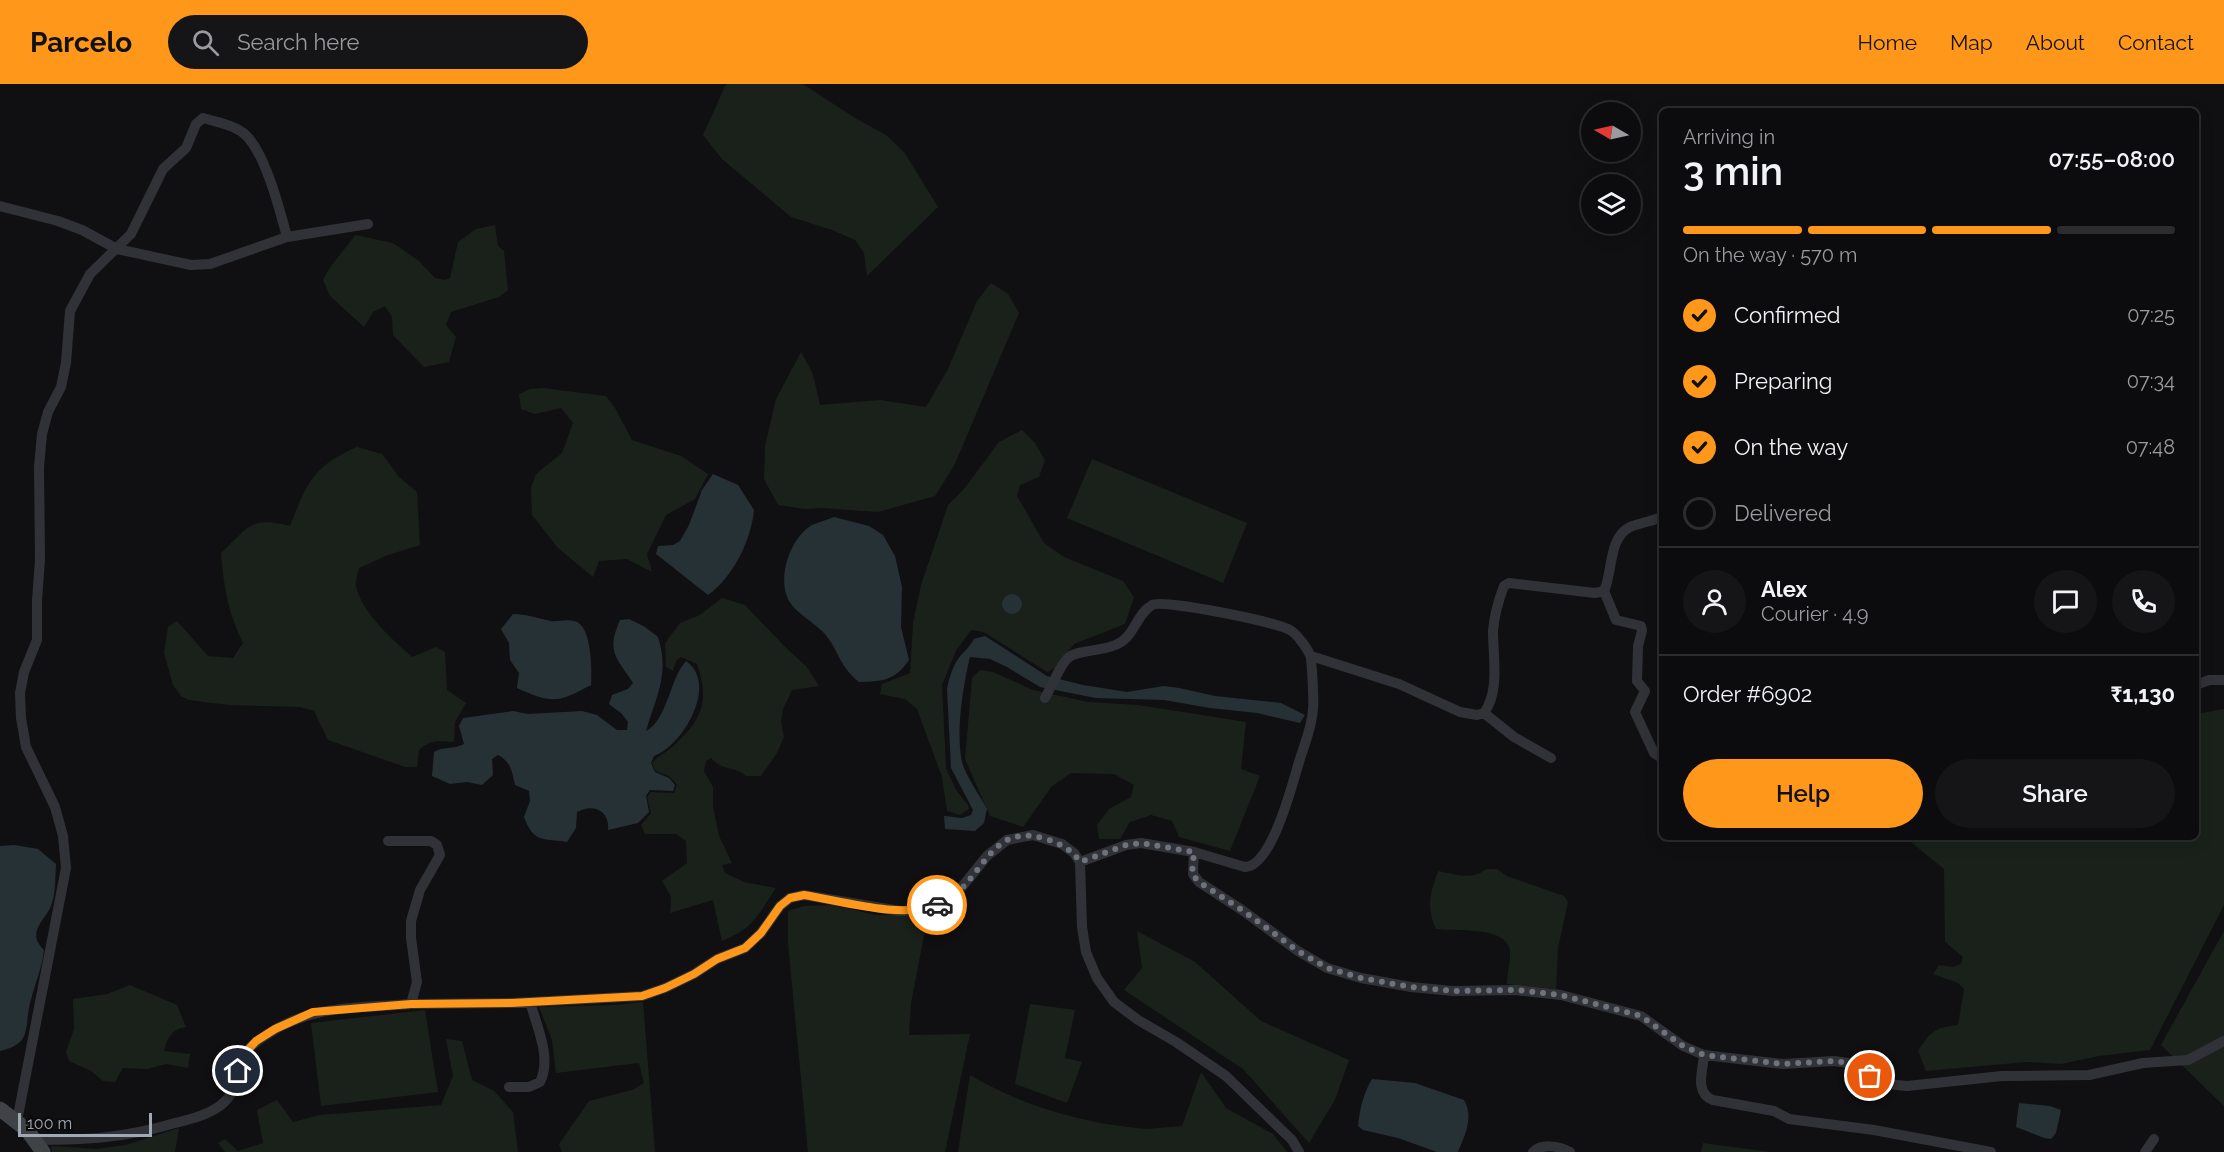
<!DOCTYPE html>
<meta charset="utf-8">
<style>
body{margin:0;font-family:Raleway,sans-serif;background:#151517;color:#f1f3f6;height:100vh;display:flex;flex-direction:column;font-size:22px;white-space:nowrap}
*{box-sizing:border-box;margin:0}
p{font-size:20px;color:#9a9b9e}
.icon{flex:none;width:33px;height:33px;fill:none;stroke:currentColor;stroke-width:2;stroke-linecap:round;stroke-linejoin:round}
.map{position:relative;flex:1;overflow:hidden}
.details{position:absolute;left:1659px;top:24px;width:540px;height:732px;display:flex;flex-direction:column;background:#0c0c0e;border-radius:9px;box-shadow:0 3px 15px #0003,0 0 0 2px #2c2c2e}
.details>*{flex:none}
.needle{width:39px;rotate:279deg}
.fabs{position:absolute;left:1581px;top:18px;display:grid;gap:12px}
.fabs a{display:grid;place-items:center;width:60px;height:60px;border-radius:50%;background:#0c0c0e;box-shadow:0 3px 15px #0003,0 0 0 2px #2c2c2e;font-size:30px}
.scale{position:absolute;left:18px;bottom:15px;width:134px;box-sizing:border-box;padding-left:6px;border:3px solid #a0a8b4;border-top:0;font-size:16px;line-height:21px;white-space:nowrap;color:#a0a8b4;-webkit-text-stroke:4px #0b0b0c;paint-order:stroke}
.pin{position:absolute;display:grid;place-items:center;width:51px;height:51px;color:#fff;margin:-26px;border:3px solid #fff;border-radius:50%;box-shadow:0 2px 6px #0007}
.courier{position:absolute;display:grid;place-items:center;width:60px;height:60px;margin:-30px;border:4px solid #ff971a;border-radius:50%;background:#fff;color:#222;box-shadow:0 2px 8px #0007}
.head em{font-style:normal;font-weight:600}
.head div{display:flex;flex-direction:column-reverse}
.head{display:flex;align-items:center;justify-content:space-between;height:102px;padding:0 24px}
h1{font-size:39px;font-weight:600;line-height:45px}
.bar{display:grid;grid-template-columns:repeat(4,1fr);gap:9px 6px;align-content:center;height:72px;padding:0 24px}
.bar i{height:8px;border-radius:4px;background:#2c2c2e}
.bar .current{background:#ff971a}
.bar p{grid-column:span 4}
.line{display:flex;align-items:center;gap:15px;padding:0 24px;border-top:2px solid #2c2c2e}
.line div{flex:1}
.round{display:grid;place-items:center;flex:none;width:63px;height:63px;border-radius:32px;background:#151517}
ol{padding:0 24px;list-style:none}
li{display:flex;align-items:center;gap:18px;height:66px}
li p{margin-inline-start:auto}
li .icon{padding:6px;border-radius:50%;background:#ff971a;color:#111;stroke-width:4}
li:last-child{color:#9a9b9e}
li i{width:33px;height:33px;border:3px solid #2c2c2e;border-radius:50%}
.action{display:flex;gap:12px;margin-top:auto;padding:12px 24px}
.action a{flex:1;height:69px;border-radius:36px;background:#ff971a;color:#111;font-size:24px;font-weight:600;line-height:69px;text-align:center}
.action a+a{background:#151517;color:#f1f3f6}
header{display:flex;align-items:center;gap:36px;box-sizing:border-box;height:84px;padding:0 30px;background:#ff971a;color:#111}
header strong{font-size:28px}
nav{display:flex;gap:33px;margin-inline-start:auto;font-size:21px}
.search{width:420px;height:54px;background:#151517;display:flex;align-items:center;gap:15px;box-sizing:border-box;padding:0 21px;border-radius:33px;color:#9a9b9e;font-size:22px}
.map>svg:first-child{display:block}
.green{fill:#1a211a}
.water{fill:#263136}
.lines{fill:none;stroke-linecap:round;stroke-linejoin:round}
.minor{stroke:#313237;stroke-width:10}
.secondary{stroke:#3f4247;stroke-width:15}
.done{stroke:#6e737b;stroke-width:6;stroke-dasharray:0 10.8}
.route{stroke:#ff971a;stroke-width:8}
</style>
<header>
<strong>Parcelo</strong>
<div class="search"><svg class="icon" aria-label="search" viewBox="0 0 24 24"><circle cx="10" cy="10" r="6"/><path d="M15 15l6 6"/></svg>Search here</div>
<nav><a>Home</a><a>Map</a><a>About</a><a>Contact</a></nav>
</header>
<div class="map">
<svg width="2224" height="1068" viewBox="0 0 2224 1068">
<rect width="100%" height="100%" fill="#101012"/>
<path class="green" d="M726 0H803L855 34 886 51 904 68 938 123 867 192 864 169 855 156 832 146 791 133 722 75 703 51Z
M495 141 498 162 504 167 508 206 499 213 451 228 446 241 456 253 449 278 424 283 393 251 392 233 385 222 373 228 364 243 330 212 323 196C331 179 344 167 355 151L393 159 419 177 435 194 445 196 450 194 458 158 476 145Z
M991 199 1008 210 1019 229 954 382 935 412 878 428 822 424 805 425 778 421 764 395 765 362 776 315 801 268 813 290 820 321 880 316 926 323 948 285 977 217Z
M543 304 606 312 615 324 632 356 681 372 708 390 695 415 666 431 647 470 652 488 627 475 599 477 593 493 558 464 532 431 531 404 536 390 562 369 573 339 561 324 535 330 521 325 519 310 530 305Z
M1022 346 1035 359 1045 376 1039 393 1020 401 1017 412 1044 459 1064 473 1123 497 1134 513 1125 540 1074 560 1055 584 1047 588 984 548 971 546 956 567 942 601 946 684 956 706 968 721 969 725 960 731 947 727 942 693 917 625 905 615 880 610 882 600 910 589 913 539 921 501 948 421 964 405 999 358Z
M357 363 382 370 399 393 417 408 420 461 388 471 359 484C358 489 355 497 356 503 363 530 392 555 412 573L436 563 445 568 447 606 466 619 455 638 454 658C439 657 430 655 419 666L417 683H405L328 656 314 627 300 623 229 621 189 616 181 612 173 601 164 569 168 543 177 537 208 572 233 574 243 559C228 528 224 504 221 469 249 443 250 432 290 442 307 400 312 382 357 363Z
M1092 375 1247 439 1223 499 1067 434Z
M722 514 745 521 785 563 806 582 819 602 792 606 783 625 781 637 784 653 777 669 761 692H746C733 681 724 688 711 674L706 677 704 687 713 703V722L719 752 732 779 722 781 725 789 744 798 776 804C757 832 755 843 722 857L713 816 670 829 671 813 662 797 687 779 686 757 676 750H645L641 741 651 729 647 713 651 708 674 709 677 701 669 692 656 687 652 679C657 673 663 670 670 665 700 638 711 621 697 580L681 573 676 577 673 587 666 583 665 559 680 539 700 531Z
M980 586 993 588 1033 606 1088 618 1138 621 1246 638 1241 685 1260 692 1230 767 1179 753 1172 737 1151 731 1130 738 1120 755H1099L1097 741 1109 725 1131 713 1134 701 1114 690 1071 689 1052 702 1023 743 990 732 965 675 972 594Z
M2224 625V821L2150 966 2099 972 2061 980 2026 978 1926 987 1918 967C1931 947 1934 944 1958 941L1964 905 1958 899 1933 890 1939 881 1953 883 1961 880 1963 873 1945 858 1944 785 1912 759 1917 753H2196V630Z
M1486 785H1497L1507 792 1564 812 1568 818 1558 864 1556 905 1507 900C1507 890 1511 875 1510 866 1505 841 1454 848 1436 845 1426 822 1430 810 1438 787 1455 790 1472 797 1486 785Z
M835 821 875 831H928L911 919 909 951 970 950 945 1068H808L788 859V827L804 822Z
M1137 847 1195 878 1261 937 1349 976 1335 1016 1309 1059 1243 985 1124 906 1142 884Z
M2224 847V1022L2161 961Z
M130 901 177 921 186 943C172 945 167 954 164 967L190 970 188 984 166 980 147 985 123 984 115 998 103 997 91 987 69 977 66 968 74 945 73 915 107 910Z
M643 918 655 1068H562L559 1060 589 1017 632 1006 644 999 639 979 556 989 552 956 539 923 614 921Z
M1030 920 1075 926 1065 974 1082 978 1067 1019 1015 1000Z
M425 926 438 1008 321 1022 311 939Z
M446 955 462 957 472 996 494 1007 513 1028 518 1068H225L218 1059 225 1055 238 1067 263 1059 257 1026 277 1016 293 1038 320 1031 441 1021 453 992Z
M1201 988 1226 1024 1273 1050 1287 1068H958L970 991C1021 1021 1077 1038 1136 1044 1151 1046 1167 1043 1182 1042Z
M179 1044 175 1068H52L51 1062 96 1065 126 1061Z
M1703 1059 1770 1068H1701Z"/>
<path class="water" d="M713 390 738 401 754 426C751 457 733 493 708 511L656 470 658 462 673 461 680 457 689 441 702 406Z
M834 433 869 442 883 451 895 472 902 503 901 543 909 576C894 597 884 597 859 598 839 582 839 567 825 550 814 538 795 529 788 515 777 492 791 453 812 441 819 438 827 436 834 433Z
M1002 520a10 10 0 1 1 20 0a10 10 0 1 1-20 0Z
M513 530C527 530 537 534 550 537 558 538 566 535 574 537 592 540 592 587 591 601 557 619 553 620 517 604L519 589 510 576 509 559 501 545Z
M629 535 645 543 658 553C670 591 656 612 646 647 667 637 670 594 686 577 719 600 683 662 654 672L651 679 655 688 669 694 675 701 673 707 650 706 646 712 649 728 638 739 608 746C610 726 593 719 577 728L576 744 567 758C541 754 534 759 524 733L530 717 529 707 515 701C512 687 511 678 498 671L492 675 493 691 482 701 467 698 450 700 432 692 434 668C443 662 453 666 464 660L459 642 463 634 513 627 528 630 582 627 597 631 617 646H627L628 638 622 630 609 620 612 611 628 605 633 599C616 573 606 568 620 536Z
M985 552 1047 592 1083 601 1127 608 1164 602 1179 604 1215 612 1281 619 1305 631 1300 639 1257 629 1210 624 1164 616 1096 614 1040 603 1007 583 990 575 970 573C963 601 954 658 964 684 970 698 980 712 987 725L984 739 975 747 945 745 944 732 962 734 971 731 973 726 951 684 947 605C949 595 952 584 958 575 963 568 970 563 974 555Z
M14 761 38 765 56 780C55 792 56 807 52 819 48 835 24 847 44 866 42 887 31 908 28 930 27 938 27 950 21 957 15 963 8 965 0 967V762Z
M1372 995 1415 999 1464 1016C1474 1033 1465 1051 1458 1068H1437L1398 1054 1363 1046 1358 1042C1360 1025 1363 1010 1372 995Z
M2019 1019 2050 1022 2061 1026 2056 1049 2051 1055 2044 1054 2016 1043Z"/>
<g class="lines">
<path class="minor" d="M0 122 58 137 82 146 117 165 191 181 210 180 287 153 368 140
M1604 507 1616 536 1641 542 1642 547 1638 562 1637 597 1645 607 1635 628 1654 669 1662 674
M1311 572 1399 600 1460 628 1477 631 1484 629C1500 607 1493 574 1493 547 1494 533 1499 515 1504 502L1509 499 1595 509 1604 507C1613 488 1608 454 1630 443 1640 439 1652 437 1662 433
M2196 601 2209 596H2224
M1045 614C1051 604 1060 581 1068 574 1081 563 1112 570 1127 553 1136 543 1140 528 1152 521 1163 515 1277 538 1290 546 1297 550 1307 564 1310 571 1312 576 1314 618 1313 625 1312 644 1304 661 1299 678 1292 701 1272 782 1245 783L1194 768 1141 759 1126 761 1080 778
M1484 629 1514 653 1551 674
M388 757H431L437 761 440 771 420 806 411 837V854L417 898 411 920 511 919 642 912 665 904 694 890 717 875 745 864 761 849 780 822 790 814 804 811 900 827 923 826 936 821 957 809 987 772 1007 756 1033 751 1062 760 1074 769 1080 778 1082 843 1086 868 1097 894 1114 918 1138 936 1176 958 1226 992 1292 1056 1299 1068
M1194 768 1193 790 1199 798 1242 826 1298 867 1327 884 1361 894 1411 903 1453 907 1516 906 1561 911 1641 932 1683 962 1704 971 1783 980 1834 977 1848 979 1870 992 1887 1000 1907 1002 2002 992 2089 991 2143 979 2188 976 2224 957
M1704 971C1703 986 1694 1009 1713 1016L1774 1027 1789 1035 1874 1046 1991 1068
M509 1003H529L540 998C552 974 537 943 530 918
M17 1037 66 784 63 752 55 723 26 663 21 634 20 609 24 588 37 556V516L40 476 39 383 42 350 48 328 61 303 66 279 70 227 90 190 131 150 163 85 186 64 196 40 203 34C216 38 231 40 242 48 264 63 280 127 287 153
M35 1056C88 1056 124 1054 175 1039 191 1035 208 1031 221 1021 242 1004 233 988 246 968 251 961 259 956 266 951 312 920 359 924 411 920
M1533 1068C1542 1059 1559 1062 1570 1068
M2145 1068 2154 1055"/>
<path class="secondary" d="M0 1025 27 1046 43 1068"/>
</g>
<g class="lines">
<path class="done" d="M937 821C943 817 951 814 957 809 986 783 996 739 1046 755 1061 760 1071 765 1080 778L1126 761 1141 759 1194 768 1192 790 1199 798 1242 826 1298 867 1327 884 1361 894 1411 903 1453 907 1516 906 1561 911 1641 932 1683 962 1704 971 1783 980 1834 977 1848 979 1870 992"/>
<path class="route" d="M238 987 246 968 256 957 275 945 313 928 411 920 511 919 642 912 665 904 694 890 717 875 745 864 761 849 780 822 790 814 804 811C842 817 901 835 937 821"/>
</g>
</svg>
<div class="fabs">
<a><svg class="needle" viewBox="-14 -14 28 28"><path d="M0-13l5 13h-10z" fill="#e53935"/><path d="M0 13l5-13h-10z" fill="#9a9b9e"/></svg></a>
<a><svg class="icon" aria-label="layers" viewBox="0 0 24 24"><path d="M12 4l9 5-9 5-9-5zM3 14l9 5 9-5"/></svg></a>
</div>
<div class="scale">100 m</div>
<div class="pin" style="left:1870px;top:992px;background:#ea580c"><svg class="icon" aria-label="bag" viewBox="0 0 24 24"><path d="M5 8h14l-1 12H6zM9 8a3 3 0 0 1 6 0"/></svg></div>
<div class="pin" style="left:238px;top:987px;background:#1f2937"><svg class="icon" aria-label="home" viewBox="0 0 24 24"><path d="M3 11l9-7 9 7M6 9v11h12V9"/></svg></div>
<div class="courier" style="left:937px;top:821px"><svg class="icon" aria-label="car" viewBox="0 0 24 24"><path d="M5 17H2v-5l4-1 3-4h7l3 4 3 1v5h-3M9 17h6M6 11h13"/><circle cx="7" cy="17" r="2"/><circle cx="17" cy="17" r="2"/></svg></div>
<section class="details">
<div class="head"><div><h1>3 min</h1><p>Arriving in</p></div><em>07:55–08:00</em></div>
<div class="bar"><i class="current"></i><i class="current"></i><i class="current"></i><i></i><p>On the way · 570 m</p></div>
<ol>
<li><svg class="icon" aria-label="check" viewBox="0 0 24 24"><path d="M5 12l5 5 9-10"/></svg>Confirmed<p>07:25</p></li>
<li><svg class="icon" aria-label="check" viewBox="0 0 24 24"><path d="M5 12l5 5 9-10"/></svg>Preparing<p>07:34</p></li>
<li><svg class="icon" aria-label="check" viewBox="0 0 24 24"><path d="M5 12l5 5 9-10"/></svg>On the way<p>07:48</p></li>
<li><i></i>Delivered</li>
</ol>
<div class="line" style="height:108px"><a class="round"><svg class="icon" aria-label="person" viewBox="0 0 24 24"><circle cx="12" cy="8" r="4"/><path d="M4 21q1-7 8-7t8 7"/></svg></a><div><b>Alex</b><p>Courier · 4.9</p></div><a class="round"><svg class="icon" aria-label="chat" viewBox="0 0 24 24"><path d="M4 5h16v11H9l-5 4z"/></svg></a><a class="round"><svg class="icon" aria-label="phone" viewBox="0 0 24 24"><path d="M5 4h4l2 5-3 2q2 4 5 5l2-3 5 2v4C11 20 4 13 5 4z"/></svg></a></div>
<div class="line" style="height:78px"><div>Order #6902</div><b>₹1,130</b></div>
<div class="action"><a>Help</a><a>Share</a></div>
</section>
</div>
